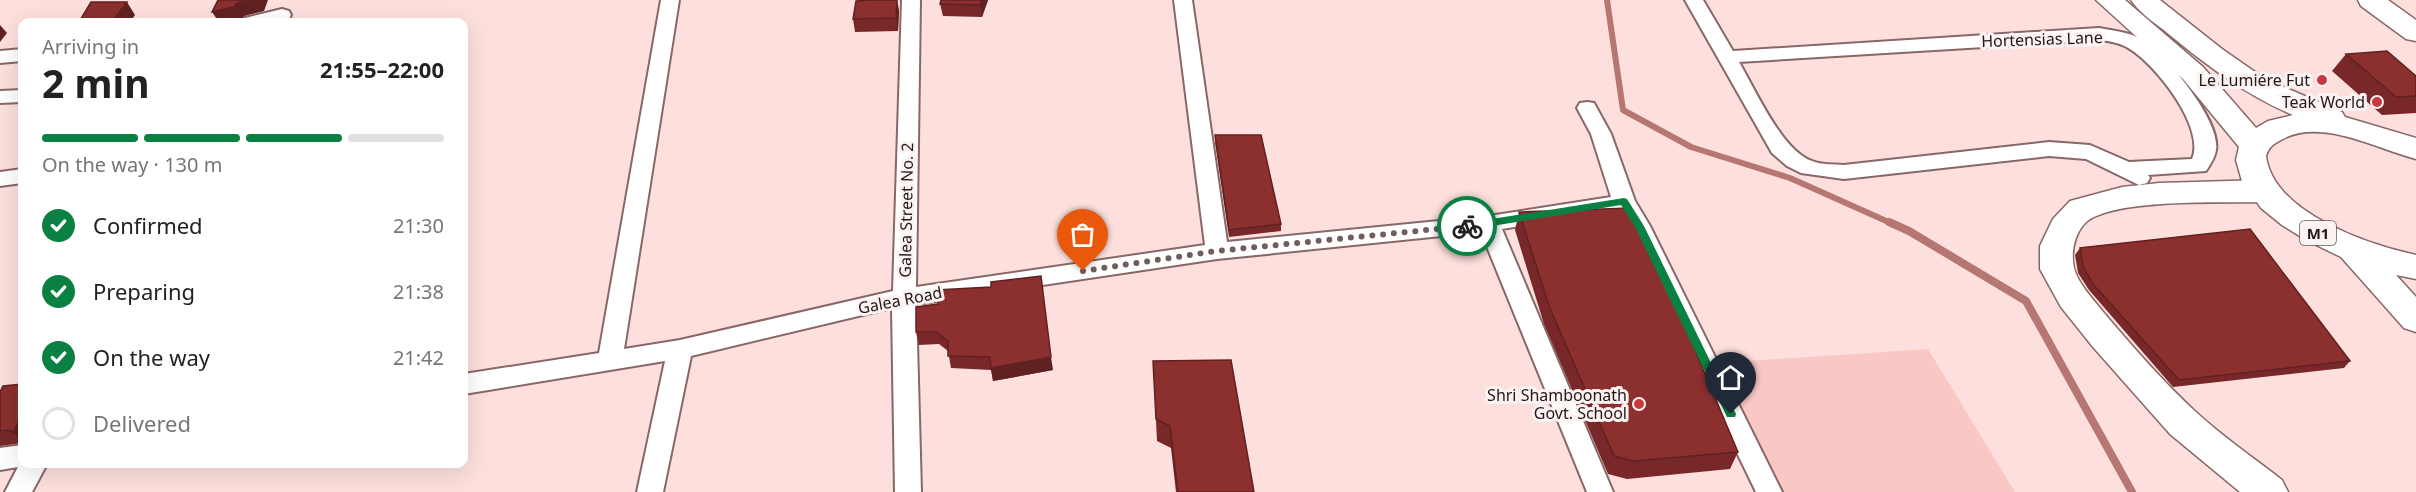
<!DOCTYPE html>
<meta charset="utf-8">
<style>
body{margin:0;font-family:"Noto Sans",sans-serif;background:#f6f6f6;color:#222;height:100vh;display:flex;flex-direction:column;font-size:22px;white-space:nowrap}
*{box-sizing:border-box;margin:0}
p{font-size:20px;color:#767676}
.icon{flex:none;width:33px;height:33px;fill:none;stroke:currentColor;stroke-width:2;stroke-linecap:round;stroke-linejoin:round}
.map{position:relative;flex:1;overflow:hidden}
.side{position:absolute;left:18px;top:18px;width:450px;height:450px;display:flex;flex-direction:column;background:#fff;border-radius:12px;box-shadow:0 6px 24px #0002}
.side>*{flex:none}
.pin{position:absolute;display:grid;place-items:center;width:51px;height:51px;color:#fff;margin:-62px -26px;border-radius:50% 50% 50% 0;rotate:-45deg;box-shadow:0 0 6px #0007}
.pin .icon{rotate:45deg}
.courier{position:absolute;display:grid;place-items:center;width:60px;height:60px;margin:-30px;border:4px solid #0b8043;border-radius:50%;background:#fff;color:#222;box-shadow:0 2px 8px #0007}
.overview em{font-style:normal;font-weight:700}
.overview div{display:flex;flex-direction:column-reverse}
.overview{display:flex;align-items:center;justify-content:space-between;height:102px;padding:0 24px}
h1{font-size:39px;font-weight:700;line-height:45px}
.bar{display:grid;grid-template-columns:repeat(4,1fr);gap:9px 6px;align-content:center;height:72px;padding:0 24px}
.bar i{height:8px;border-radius:4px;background:#e0e0e0}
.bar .current{background:#0b8043}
.bar p{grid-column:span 4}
ol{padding:0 24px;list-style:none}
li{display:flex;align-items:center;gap:18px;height:66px}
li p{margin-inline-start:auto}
li .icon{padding:6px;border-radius:50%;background:#0b8043;color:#fff;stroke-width:4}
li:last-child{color:#767676}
li i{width:33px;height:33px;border:3px solid #e0e0e0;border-radius:50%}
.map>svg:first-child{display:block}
.green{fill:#fac8c4}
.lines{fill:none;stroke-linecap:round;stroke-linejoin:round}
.stream-far1{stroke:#b67772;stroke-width:6}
.stream{stroke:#b67772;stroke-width:8}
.street-casing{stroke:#886866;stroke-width:4}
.secondary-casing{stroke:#886866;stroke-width:3}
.highway-casing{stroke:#886866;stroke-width:3}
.street{fill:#fff;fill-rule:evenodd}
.secondary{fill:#fff;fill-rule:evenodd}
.highway{fill:#fff;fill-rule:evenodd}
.wall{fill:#782828}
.shaded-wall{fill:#612121}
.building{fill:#8b2f2f;stroke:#612121;stroke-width:1.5}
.route{fill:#0b8043}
.done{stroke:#705d5c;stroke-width:6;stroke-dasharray:0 10.8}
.poi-dot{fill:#c8393d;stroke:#faf3f2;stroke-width:2}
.labels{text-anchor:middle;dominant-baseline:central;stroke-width:6;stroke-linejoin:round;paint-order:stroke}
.shield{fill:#faf3f2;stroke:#645958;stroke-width:1.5}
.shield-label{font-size:15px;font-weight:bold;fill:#241716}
.street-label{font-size:16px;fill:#241716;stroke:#faf3f2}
.poi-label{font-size:16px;fill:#241716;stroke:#faf3f2;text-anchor:end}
</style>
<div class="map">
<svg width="2416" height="492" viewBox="0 0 2416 492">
<rect width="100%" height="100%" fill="#fde0dd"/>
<path class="green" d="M1928 349 2015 492H1778L1718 363Z"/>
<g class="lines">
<path class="stream-far1" d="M1607 0 1623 110 1691 147 1790 178 1893 224"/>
<path class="stream" d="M1889 222 1909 231 2026 301 2132 492"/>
<g class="street-casing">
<path id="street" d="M661 0H679L624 349 680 340 893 291 902 0H920L916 287 1205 245 1174 0H1192L1227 242 1489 216 1611 197 1591 134 1577 108 1580 103 1587 102 1594 103 1611 134 1635 201 1650 226 1782 492H1756L1628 227 1618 210 1502 229 1613 492H1587L1481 232 1217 259 916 304 921 492H895L892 308 691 356 663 492H637L665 361 464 394V374L599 353Z
M1685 0H1703L1733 51 2099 28C2114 31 2131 32 2144 41 2167 56 2221 121 2216 150 2215 157 2210 165 2206 171L2148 175 2150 178 2147 183 2139 185 2086 159 2049 156 1844 179 1801 173 1787 166 1772 153ZM2099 40C2110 41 2121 43 2130 49 2156 65 2206 128 2192 159L2129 162 2090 145 2049 142 1844 165C1834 164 1822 165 1812 161 1782 151 1755 89 1739 62Z
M282 9 289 11 291 15 289 19 274 22H243L245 18Z
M22 49V61L0 63V51Z
M22 90V102L0 103V91Z
M22 169V183L0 186V172Z
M22 445V464H47L32 492H5L18 467 0 470V448Z"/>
</g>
<g class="secondary-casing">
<path id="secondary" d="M2358 0H2388L2416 20V41L2406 39 2361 6Z
M2265 180 2276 183 2281 191 2276 199 2265 202C2222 203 2131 199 2094 217 2076 225 2070 250 2074 268 2078 284 2094 300 2104 313 2131 345 2165 384 2197 413 2223 437 2254 458 2282 480L2288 492H2240L2170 434 2093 347 2061 307 2040 269V246L2053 219 2070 201 2122 187 2159 183Z"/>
</g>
<g class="highway-casing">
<path id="highway" d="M2096 0H2125L2203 67 2256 128 2268 121 2293 115C2245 95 2205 64 2165 31 2153 22 2139 12 2131 0H2160L2222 49 2265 79 2342 112 2345 117 2416 138V159C2377 149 2319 117 2281 140 2273 144 2268 148 2266 156 2273 213 2369 245 2416 255V279L2396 275 2416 297V332L2404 328 2341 257 2306 240 2282 225 2261 208 2242 181 2236 160 2239 147 2183 79Z"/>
</g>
<use href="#street" class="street"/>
<use href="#secondary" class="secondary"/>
<use href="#highway" class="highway"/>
</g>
<path class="wall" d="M988 0 982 17 943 16 940 4Z
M899 10 898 31 855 32 853 19Z
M2346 54 2416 96V113L2382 115 2332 71Z
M1215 135 1281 224V231L1229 237 1215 142Z
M1519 212 1738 452 1730 469 1627 479 1608 474 1544 324 1515 230Z
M2080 248 2350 361 2344 368 2173 387 2089 290 2078 273 2075 255Z
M916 307 1053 370 993 381 991 370 951 368 948 351 939 344 919 345 916 332Z
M1153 361 1254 492H1176L1171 448 1157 441Z
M22 384V443L0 446V392Z"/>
<path class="shaded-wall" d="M251 0H268L264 11 244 16 242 19 227 22H219L212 12 237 3Z
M897 0 899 10 898 31 896 18Z
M982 0H988L982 17 980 5Z
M127 2 135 15 130 22H112Z
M0 25 7 33 0 42Z
M1051 357 1053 370 993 381 991 368Z
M22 415V441L13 432Z"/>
<path class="building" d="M218 0H251L237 3 234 7 212 12Z
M872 0H897L896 18 853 19 856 1Z
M941 0H982L980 5 940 4Z
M91 2H127L112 22H79Z
M2387 51 2416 76V96L2396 97 2346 54Z
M1215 135H1261L1281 224 1229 230Z
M1630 208 1663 274 1738 452 1633 461 1614 456 1549 306 1519 212Z
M2250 229 2350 361 2179 380 2093 284 2083 266 2080 248Z
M1041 276 1051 357 991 368 990 357 948 356V341L936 332H916V307L938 304 936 290 991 287V282Z
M1231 360 1254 492H1178L1170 426 1156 419 1153 361Z
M22 384V415L13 432 8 430 0 431V392L3 386Z"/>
<path class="route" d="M1624 198 1627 199 1644 226 1736 414 1735 417H1727L1635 227 1621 205 1467 230 1462 226 1467 223Z"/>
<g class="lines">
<path class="done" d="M1083 271 1217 251 1467 226"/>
</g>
<g class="poi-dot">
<circle cx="2322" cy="80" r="6"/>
<circle cx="2377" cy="102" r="6"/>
<circle cx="1639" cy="404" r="6"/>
</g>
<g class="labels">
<rect class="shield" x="2300" y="221" width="36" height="24" rx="4.5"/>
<g class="shield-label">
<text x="2318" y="233">M1</text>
</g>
<g class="street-label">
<text transform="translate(2042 39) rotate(-2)">Hortensias Lane</text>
<text transform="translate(906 210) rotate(-89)">Galea Street No. 2</text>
<text transform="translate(900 300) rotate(-11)">Galea Road</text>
</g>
<g class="poi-label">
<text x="2310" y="80">Le Lumiére Fut</text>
<text x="2365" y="102">Teak World</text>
<text x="1627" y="395">Shri Shamboonath<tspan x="1627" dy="18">Govt. School</tspan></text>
</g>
</g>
</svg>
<div class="pin" style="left:1083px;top:271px;background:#ea580c"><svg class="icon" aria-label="bag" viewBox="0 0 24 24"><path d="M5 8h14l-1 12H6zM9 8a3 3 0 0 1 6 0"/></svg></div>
<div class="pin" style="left:1731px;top:414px;background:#1f2937"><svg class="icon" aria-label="home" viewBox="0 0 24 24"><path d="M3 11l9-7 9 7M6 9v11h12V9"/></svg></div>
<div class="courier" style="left:1467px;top:226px"><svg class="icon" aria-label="bike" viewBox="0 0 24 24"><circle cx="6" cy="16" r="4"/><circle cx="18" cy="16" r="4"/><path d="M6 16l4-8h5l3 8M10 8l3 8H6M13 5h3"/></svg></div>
<section class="side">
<div class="overview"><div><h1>2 min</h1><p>Arriving in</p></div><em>21:55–22:00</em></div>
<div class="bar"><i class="current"></i><i class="current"></i><i class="current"></i><i></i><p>On the way · 130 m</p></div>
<ol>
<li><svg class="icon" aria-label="check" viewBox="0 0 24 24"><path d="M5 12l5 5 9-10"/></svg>Confirmed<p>21:30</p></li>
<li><svg class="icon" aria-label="check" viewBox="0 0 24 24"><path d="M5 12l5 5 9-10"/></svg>Preparing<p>21:38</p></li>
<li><svg class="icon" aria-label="check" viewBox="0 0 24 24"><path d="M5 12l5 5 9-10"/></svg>On the way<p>21:42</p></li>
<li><i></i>Delivered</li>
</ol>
</section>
</div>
